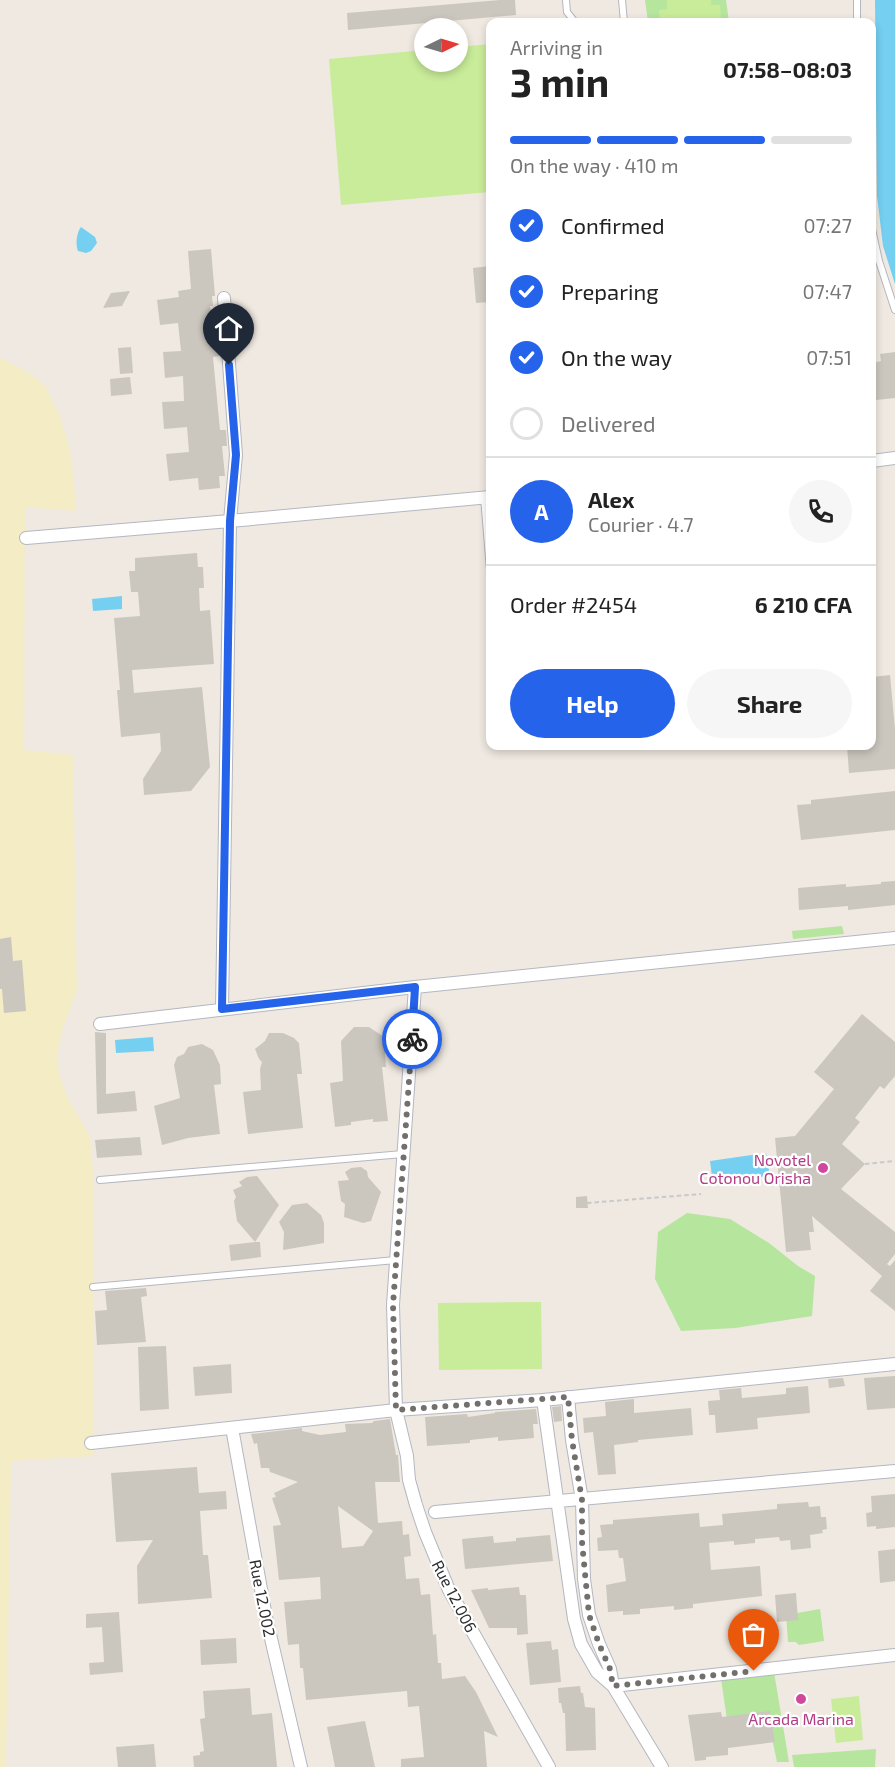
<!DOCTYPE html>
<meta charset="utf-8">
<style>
body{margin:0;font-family:"Exo 2",sans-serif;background:#f6f6f6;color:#222;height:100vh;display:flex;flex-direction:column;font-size:22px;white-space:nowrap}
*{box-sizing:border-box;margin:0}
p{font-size:20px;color:#767676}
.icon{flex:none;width:33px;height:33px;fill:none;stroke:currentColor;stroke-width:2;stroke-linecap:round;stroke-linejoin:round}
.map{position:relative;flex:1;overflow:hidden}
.drawer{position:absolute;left:486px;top:18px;width:390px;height:732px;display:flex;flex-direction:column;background:#fff;border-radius:12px;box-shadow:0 3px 9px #0003}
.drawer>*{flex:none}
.needle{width:39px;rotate:85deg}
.controls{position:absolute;left:414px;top:18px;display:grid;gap:12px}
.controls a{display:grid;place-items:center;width:54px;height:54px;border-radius:50%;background:#fff;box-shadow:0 3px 9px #0003;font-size:30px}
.pin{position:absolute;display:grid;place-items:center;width:51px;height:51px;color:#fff;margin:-62px -26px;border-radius:50% 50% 50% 0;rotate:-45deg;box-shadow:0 0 6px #0007}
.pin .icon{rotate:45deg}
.courier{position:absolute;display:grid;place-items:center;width:60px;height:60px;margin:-30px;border:4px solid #2563eb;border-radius:50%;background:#fff;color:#222;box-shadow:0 2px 8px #0007}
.summary em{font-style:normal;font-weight:700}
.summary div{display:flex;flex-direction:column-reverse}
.summary{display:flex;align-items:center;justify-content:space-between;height:102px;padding:0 24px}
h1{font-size:39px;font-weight:700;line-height:45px}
.bar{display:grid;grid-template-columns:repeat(4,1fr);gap:9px 6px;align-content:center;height:72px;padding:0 24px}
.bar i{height:8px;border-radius:4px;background:#e0e0e0}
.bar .on{background:#2563eb}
.bar p{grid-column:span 4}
.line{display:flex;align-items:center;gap:15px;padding:0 24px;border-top:2px solid #e0e0e0}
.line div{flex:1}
.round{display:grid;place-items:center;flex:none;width:63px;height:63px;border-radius:32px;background:#f6f6f6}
ol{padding:0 24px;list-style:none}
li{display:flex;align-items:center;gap:18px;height:66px}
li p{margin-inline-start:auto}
li .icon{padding:6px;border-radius:50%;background:#2563eb;color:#fff;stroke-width:4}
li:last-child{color:#767676}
li i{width:33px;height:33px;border:3px solid #e0e0e0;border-radius:50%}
.button{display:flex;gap:12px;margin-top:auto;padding:12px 24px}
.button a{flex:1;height:69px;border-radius:36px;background:#2563eb;color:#fff;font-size:24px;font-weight:700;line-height:69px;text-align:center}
.button a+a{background:#f6f6f6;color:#222}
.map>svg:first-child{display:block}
.green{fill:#b6e59e}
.sand{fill:#f3ecc5}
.pitch{fill:#c9ec9a}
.water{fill:#75cff0}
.building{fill:#cbc7bf;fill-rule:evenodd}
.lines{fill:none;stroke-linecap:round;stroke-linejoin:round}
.lane-casing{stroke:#b4b7c1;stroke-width:8}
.street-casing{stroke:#b4b7c1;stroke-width:14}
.path{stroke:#c9c9c9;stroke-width:2;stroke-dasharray:4.5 3;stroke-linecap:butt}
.lane{stroke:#fff;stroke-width:6}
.street{stroke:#fff;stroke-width:12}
.done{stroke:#726f6d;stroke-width:6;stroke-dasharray:0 10.8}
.route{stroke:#2563eb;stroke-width:8}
.hotel-dot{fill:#d1479c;stroke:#fff;stroke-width:2}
.labels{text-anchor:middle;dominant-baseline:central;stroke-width:4.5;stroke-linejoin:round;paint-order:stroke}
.hotel-label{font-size:16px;fill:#b23c85;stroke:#fff;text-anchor:end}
.street-label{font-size:16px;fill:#2e2e2e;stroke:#fff}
</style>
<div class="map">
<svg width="895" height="1767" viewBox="0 0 895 1767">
<rect width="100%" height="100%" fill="#efe9e1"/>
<path class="green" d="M645 0H726L729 22H648Z
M842 926 844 934 793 939 792 931Z
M687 1213 730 1219 769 1243 798 1266 815 1276 812 1316 735 1328 681 1331 655 1279 658 1232Z
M820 1609 824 1641 799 1645 796 1642H788L786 1615Z
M774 1672 789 1762H777L770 1729 728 1726 721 1679Z
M876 1749 875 1767H794L792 1755Z"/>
<path class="sand" d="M0 358C15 365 32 373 44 385 48 389 50 397 53 402 71 436 74 472 76 511L25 507 24 750 73 755 77 990 63 1028 57 1055 59 1073 67 1096 90 1137 93 1171V1456L11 1461 6 1767H0Z"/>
<path class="pitch" d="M667 0H711V5H720L721 22H660L659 10 667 9Z
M490 44V192L341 205 329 59 424 50V62H458V47Z
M541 1302 542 1369 439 1370 438 1303Z
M859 1696 863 1740 836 1743 831 1699Z"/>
<path class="water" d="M875 0H895V284L883 246 877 196Z
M81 227 95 237 97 243 91 251 86 253 78 251C75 244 77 232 81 227Z
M122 596V609L93 611 92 599Z
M153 1037 154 1051 116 1053 115 1040Z
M766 1153 770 1176 713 1184 710 1161Z"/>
<path class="building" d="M500 0H515L516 15 348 30 347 13Z
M211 249 215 296H212L213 306H210L213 328H218L219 344V356L213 357 220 430H226L227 446H222L225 476H219L220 488 199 490 198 478 169 481 166 454 189 452 187 427 164 429 162 402 184 401 183 376 165 378 163 352 181 351 178 323 160 325 157 300 179 297 178 291 191 289 188 251Z
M490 266V302L476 303 473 268Z
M130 291 122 306 103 308 111 293Z
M131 347 133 373 120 374 118 348Z
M895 352V398L876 400V397H872V363L881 361 880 354Z
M130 377 132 394 111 396 110 379Z
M197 553 198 567H203L204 588H199L200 611 210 610 214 664 132 670 134 693 202 687 210 767 191 791 144 795 143 779 161 751 160 733 121 737 117 690H120L114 618 140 616 138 592H131L129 571H135V558Z
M890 675 895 729V769L849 773 847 746H872V677Z
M895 791V830L801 840 797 805 811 804V800Z
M895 881V905L848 910V906L799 910 798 888 846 884V887L881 884V882Z
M11 937 13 961 22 960 26 1011 4 1013 2 989H0V939Z
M862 1014 895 1042V1076L884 1089 880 1086 855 1118 860 1122 842 1144 865 1164 841 1189 895 1232V1254L887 1264 890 1266 895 1260V1311L870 1291 882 1276 812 1216 814 1232H809L811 1250 786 1252 775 1138 795 1136 834 1089 814 1072Z
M354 1027H369L384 1037 386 1067H382L388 1121 373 1122V1119L351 1122V1125L335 1127 330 1083 343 1081 341 1041Z
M95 1032 106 1033V1094L135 1091 137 1111 97 1114Z
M269 1033H283L294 1038 299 1043 302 1074H297L303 1128 248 1134 243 1092 261 1090 260 1069 262 1062 259 1059 255 1049 265 1041Z
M202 1044 213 1050 220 1065 221 1084 214 1085 220 1134 188 1138 162 1145 154 1106 180 1098 174 1065 177 1057 184 1054 188 1047Z
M140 1137 142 1155 97 1158 95 1140Z
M361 1167 367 1171 368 1177 381 1192 371 1221 363 1223 344 1217 345 1204 341 1201 338 1181 349 1180 345 1172 351 1168Z
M257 1176 279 1205 255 1242H260L261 1257 231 1261 229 1245 255 1242 237 1221 234 1201 236 1197 233 1190 242 1186 239 1182 247 1177Z
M587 1196 588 1208H576V1197Z
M307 1203 321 1215 324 1223V1243L283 1250 284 1232 279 1222 292 1205Z
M146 1288 147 1296 141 1297 146 1342 97 1345 95 1311 107 1310 105 1291Z
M166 1346 169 1409 140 1411 138 1347Z
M231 1364 232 1393 195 1396 193 1367Z
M895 1376V1408L867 1410 864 1378Z
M843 1378 845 1386 829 1388 828 1379Z
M808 1386 810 1413 757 1418 758 1429 716 1433 715 1415H709L708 1401 720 1400 719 1390 741 1388 742 1398 786 1394V1388Z
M634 1399V1413L691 1408 693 1435 638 1440V1442L614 1445 616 1474 598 1475 593 1432 584 1433 583 1418 606 1416 605 1402Z
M561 1406 562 1421 554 1422 552 1407Z
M536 1409 538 1424H533L534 1438 498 1441V1437L470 1440V1443L427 1446 425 1417 467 1414 468 1417 495 1413V1412Z
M390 1419 396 1455H398L400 1482H375L378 1523 402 1521 403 1535 409 1534 411 1556 404 1557 406 1579 419 1578 421 1595 430 1594 433 1635 436 1634 438 1663H441L442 1679 465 1676 476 1692 498 1737 484 1731 487 1767H401V1759L424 1757 419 1706 408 1707 407 1691 306 1700 303 1668H300L299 1644 288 1645 284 1602 321 1599 320 1577 279 1580 273 1526 281 1525 272 1498 276 1497 274 1493 298 1482 270 1472 269 1468H261L257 1443 254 1444 251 1434 302 1428V1431L320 1435 346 1432 345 1424 372 1423 374 1421ZM338 1506 373 1531 363 1546 342 1548Z
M197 1467 199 1493 226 1491 227 1509 200 1511 203 1555H208L212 1598 138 1604 137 1566 153 1540 116 1542 111 1473Z
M895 1494V1527L876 1529V1526L867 1527 866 1513 872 1512 871 1496Z
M808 1502 809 1507 820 1506 821 1517H826L827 1529 822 1530 823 1533 810 1535 811 1548 791 1550 790 1540 780 1541 779 1537 755 1539V1543L734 1545V1541L709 1543 711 1570 760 1566 762 1596 693 1604V1608L674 1610V1606L640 1609V1614L623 1615V1611L608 1612 606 1585 626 1581 623 1558H619L618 1550 598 1551 597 1538 602 1537 600 1525 613 1524V1520L699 1513 700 1527 723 1525 722 1514 777 1509V1504Z
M550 1535 553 1561 465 1569 462 1539 493 1536 494 1543 516 1541V1538Z
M895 1549V1581L880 1583 878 1551Z
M519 1587 520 1595H526L528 1634 517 1635V1628H489L471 1590 488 1588V1590Z
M796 1593 798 1620 777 1622 775 1595Z
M119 1612 123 1672 90 1675 89 1663 104 1662 102 1627 86 1628V1614Z
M236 1638 237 1663 201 1665 200 1640Z
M551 1641 552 1650 558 1649 561 1682 530 1685 526 1643Z
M580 1686 581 1693H583L585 1707 595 1708 596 1750 566 1751 565 1713H563L561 1703H559L558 1688Z
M250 1688 252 1715 272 1713 277 1767H194L193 1756 200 1755V1752L204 1751 200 1719 205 1718 203 1691Z
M770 1711 775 1742 728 1748V1755L706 1757V1760L695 1761 688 1715 721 1712 722 1717Z
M365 1721 375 1767H335L327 1727Z
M154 1744 156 1767H118L116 1747Z"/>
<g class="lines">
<g class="lane-casing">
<path id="lane" d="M566 0 567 12 575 22
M622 0 624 22
M857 0V22
M872 229 879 261 895 310
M484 497 490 570
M100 1180 403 1154
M93 1287 396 1260"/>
</g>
<g class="street-casing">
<path id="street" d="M872 461 895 458
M26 538 230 521 490 497
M415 987 393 1305 396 1410 407 1456 409 1480 416 1505 425 1532 449 1590 549 1767
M222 1009 230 521 236 455 224 298
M100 1024 415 987 895 938
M568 1397 572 1440 582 1500 584 1579 589 1615 599 1644 610 1669 613 1686
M543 1400 574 1619 581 1644 597 1672 613 1686 662 1767
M232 1428 266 1617 301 1767
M91 1443 396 1410 543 1400 895 1364
M435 1512 895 1471
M613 1686 895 1655"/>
</g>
<path class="path" d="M865 1164 895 1161
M587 1203 701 1194"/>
<use href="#lane" class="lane"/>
<use href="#street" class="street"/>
</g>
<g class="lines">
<path class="done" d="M412 1039 393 1305 396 1410 568 1397 572 1440 582 1500V1542L589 1615 599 1644 610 1669 613 1686 754 1671"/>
<path class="route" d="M229 365 236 455 230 521 222 1009 415 987 412 1039"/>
</g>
<g class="hotel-dot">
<circle cx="823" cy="1168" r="6"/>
<circle cx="801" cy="1699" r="6"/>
</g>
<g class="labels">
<g class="hotel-label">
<text x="811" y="1159">Novotel<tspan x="811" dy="18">Cotonou Orisha</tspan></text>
<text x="801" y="1718" text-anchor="middle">Arcada Marina</text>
</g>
<g class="street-label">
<text transform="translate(455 1596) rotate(63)">Rue 12.006</text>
<text transform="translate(263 1598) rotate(79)">Rue 12.002</text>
</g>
</g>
</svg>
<div class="controls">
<a><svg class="needle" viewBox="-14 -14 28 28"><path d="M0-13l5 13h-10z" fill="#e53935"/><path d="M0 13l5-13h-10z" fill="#767676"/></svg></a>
</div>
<div class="pin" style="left:754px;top:1671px;background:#ea580c"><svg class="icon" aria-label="bag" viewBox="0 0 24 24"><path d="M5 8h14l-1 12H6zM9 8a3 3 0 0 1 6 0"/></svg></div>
<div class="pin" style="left:229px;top:365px;background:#1f2937"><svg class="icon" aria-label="home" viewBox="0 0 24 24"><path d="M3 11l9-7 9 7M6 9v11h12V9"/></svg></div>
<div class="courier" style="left:412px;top:1039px"><svg class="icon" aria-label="bike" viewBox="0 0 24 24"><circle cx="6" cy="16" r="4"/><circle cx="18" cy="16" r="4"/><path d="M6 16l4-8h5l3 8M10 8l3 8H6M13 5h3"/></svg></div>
<section class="drawer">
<div class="summary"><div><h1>3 min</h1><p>Arriving in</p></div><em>07:58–08:03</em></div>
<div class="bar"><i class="on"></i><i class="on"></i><i class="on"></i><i></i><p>On the way · 410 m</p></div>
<ol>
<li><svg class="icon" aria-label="check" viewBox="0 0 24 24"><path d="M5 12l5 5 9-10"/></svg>Confirmed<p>07:27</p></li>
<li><svg class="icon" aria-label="check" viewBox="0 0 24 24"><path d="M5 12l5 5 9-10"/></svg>Preparing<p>07:47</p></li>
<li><svg class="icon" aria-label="check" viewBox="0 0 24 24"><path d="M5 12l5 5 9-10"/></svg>On the way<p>07:51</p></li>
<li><i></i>Delivered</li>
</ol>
<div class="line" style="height:108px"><b class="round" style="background:#2563eb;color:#fff">A</b><div><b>Alex</b><p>Courier · 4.7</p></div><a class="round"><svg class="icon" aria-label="phone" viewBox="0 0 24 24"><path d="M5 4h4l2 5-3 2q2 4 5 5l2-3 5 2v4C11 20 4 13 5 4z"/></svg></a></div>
<div class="line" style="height:78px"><div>Order #2454</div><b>6 210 CFA</b></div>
<div class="button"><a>Help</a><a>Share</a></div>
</section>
</div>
